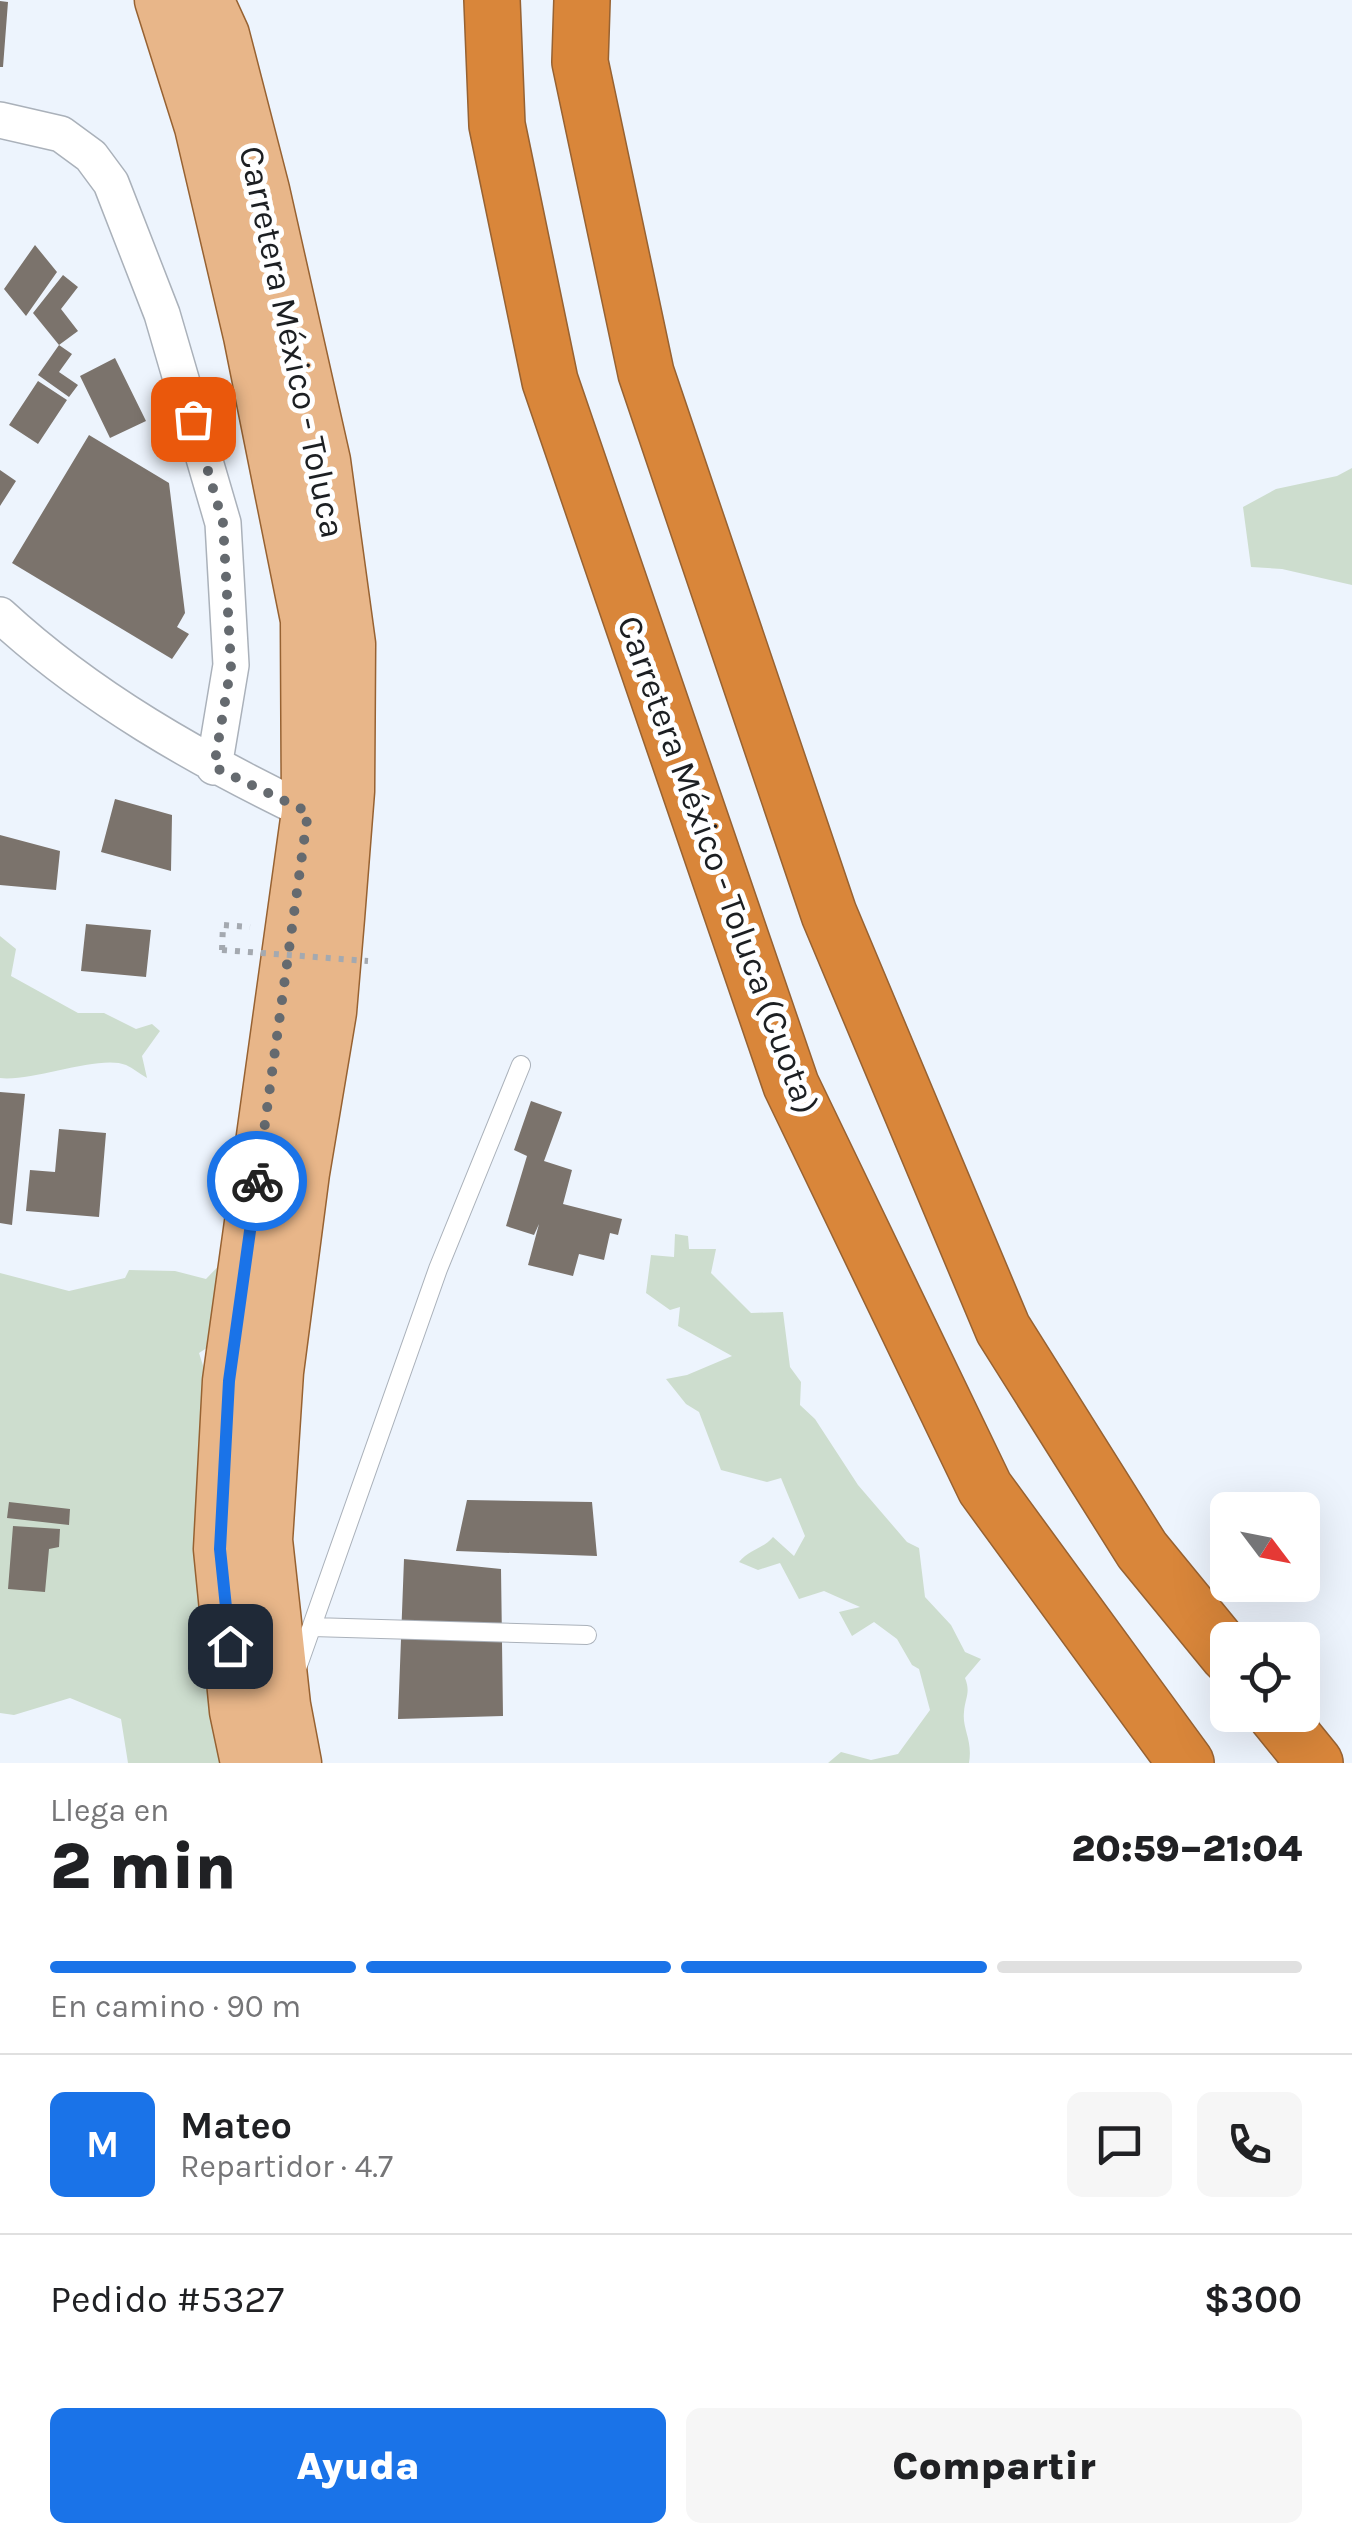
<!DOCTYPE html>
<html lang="es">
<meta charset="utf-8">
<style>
body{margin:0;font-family:Karla,sans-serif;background:#f6f6f6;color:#202124;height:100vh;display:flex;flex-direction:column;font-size:38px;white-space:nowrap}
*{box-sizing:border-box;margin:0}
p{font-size:32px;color:#757577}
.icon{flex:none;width:55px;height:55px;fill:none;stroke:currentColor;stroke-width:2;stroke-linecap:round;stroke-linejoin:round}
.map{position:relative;height:1763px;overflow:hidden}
.sheet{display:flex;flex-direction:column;background:#fff;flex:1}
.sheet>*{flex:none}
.needle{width:65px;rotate:122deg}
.buttons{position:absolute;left:1210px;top:1492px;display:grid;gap:20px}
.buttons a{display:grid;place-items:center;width:110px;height:110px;border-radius:15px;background:#fff;box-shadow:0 10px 40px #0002;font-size:50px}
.pin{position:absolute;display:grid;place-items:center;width:85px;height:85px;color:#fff;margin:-42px;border-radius:20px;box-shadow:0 5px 15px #0006}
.courier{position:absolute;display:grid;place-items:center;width:100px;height:100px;margin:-50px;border:8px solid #1a73e8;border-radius:50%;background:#fff;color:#222;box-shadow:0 2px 12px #0007}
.summary em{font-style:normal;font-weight:800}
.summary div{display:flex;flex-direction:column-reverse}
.summary{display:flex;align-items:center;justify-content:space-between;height:170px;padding:0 50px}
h1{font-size:65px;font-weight:800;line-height:75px}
.bar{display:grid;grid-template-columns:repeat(4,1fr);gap:15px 10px;align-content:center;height:120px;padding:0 50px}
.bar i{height:12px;border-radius:8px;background:#e0e0e0}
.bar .current{background:#1a73e8}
.bar p{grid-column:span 4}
.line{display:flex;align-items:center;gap:25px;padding:0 50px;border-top:2px solid #e0e0e0}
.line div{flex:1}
.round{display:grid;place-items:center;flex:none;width:105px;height:105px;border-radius:15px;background:#f6f6f6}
.primary-button{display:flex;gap:20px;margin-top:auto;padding:20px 50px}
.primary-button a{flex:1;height:115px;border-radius:15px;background:#1a73e8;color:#fff;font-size:40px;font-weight:800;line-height:115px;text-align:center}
.primary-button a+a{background:#f6f6f6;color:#202124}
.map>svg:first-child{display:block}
.green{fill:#cdddce}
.building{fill:#7b736c}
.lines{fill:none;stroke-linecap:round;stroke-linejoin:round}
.service-casing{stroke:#aab1ba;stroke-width:20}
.minor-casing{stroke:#aab1ba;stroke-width:38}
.primary-casing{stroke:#976232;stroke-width:55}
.motorway-casing{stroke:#976232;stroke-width:58}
.path{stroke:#a4a9b0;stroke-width:6;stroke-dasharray:5 8;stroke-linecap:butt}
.service{stroke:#fff;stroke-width:18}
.minor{stroke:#fff;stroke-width:35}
.primary{stroke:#e8b689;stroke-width:52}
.motorway{stroke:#d9863a;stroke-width:55}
.path-bridge{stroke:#a4a9b0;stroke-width:6;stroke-dasharray:5 8;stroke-linecap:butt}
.done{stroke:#656a6f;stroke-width:10;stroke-dasharray:0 18}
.route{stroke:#1a73e8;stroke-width:12}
.labels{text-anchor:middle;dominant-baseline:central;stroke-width:10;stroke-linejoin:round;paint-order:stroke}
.street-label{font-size:35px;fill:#1c1f22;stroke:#fff}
</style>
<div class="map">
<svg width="1352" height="1763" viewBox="0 0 1352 1763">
<rect width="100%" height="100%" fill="#edf4fd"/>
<path class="green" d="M1352 468V585L1282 569 1251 567 1243 507 1276 489 1337 476Z
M0 936 16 949 11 976 78 1013H104L136 1029 152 1024 160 1031 142 1056 147 1078C140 1074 133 1068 126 1065 100 1054 32 1082 0 1078Z
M675 1234 688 1236 689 1249H716L711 1273 751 1313 783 1312 790 1367 801 1382 800 1405 815 1419 858 1485 907 1542 919 1548 925 1597 951 1625 965 1652 981 1659 965 1678C971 1693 965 1698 964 1712 962 1729 973 1740 969 1763H828L841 1752 871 1760 898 1754 930 1710 919 1669 912 1665 897 1639 874 1622 852 1636 839 1612 860 1607 824 1591 799 1599 780 1563 758 1570 739 1562C750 1549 763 1549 773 1537L794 1556 805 1536 781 1478 767 1482 721 1470 699 1412 686 1404 666 1379 687 1375 732 1356 678 1326 680 1307 670 1310 646 1293 651 1255 674 1257Z
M233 1251V1331L199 1353 207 1378 232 1763H128L121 1719 70 1698 14 1715 0 1713V1273L69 1291 125 1278 129 1270 175 1271 206 1279Z"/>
<path class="building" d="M0 1 8 2 3 67H0Z
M35 245 57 272 26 316 4 289Z
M63 275 78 287 61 309 78 331 59 345 33 313Z
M59 345 72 354 59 372 78 385 69 397 38 375Z
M115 358 146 421 110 438 80 376Z
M38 381 67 400 38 444 9 425Z
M89 435 169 483 185 613 177 627 189 634 172 659 12 563Z
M0 470 16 481 0 506Z
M115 799 172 815 171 871 101 852Z
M0 835 60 851 56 890 0 885Z
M86 924 151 930 146 977 81 971Z
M0 1092 25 1094 12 1225 0 1223Z
M531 1101 562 1112 544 1161 572 1170 563 1204 622 1219 618 1235 610 1233 604 1260 579 1254 573 1276 528 1265 539 1224 534 1235 506 1226 527 1156 514 1150Z
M59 1129 106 1133 99 1217 26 1211 30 1170 55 1172Z
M467 1500 592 1502 597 1556 456 1551Z
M9 1502 70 1509 69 1525 7 1518Z
M13 1526 60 1529 59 1547 49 1549 45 1592 8 1589Z
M404 1559 501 1569 503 1716 398 1719Z"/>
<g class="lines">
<g class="service-casing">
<path id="service" d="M312 1627 587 1635
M296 1671 438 1269 521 1065"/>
</g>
<g class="minor-casing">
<path id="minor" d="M0 120 61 134 91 156 111 183 162 314 223 523 231 665 214 767
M0 615C90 698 198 759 308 812"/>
</g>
<g class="primary-casing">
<path id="primary" d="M161 0 201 127 250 336 307 620 308 812 229 1381 220 1549 236 1711 247 1763
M207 0 223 35 263 190 324 461 349 644 348 791 338 918 330 1012 303 1173 277 1372 266 1540 284 1705 295 1763"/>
</g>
<g class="motorway-casing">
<path id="motorway" d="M492 0 497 125 550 381 791 1085 985 1488 1186 1763
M582 0 580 62 646 373 829 914 1003 1329 1142 1550 1228 1655
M1276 1715 1315 1763"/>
</g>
<path class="path" d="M222 950 223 925 250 927"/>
<use href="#service" class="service"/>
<use href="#minor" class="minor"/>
<use href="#primary" class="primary"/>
<use href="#motorway" class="motorway"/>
<path class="path-bridge" d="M222 950 368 961"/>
</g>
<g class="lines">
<path class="done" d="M193 419 223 523 231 666 214 767 308 812 257 1181"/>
<path class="route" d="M230 1646 220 1549 229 1381 257 1181"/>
</g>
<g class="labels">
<g class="street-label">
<text transform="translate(292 342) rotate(78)">Carretera México - Toluca</text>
<text transform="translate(718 865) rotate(70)">Carretera México - Toluca (Cuota)</text>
</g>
</g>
</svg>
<div class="buttons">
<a><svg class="needle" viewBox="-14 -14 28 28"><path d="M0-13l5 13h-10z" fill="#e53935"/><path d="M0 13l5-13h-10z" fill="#757577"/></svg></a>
<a><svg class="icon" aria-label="locate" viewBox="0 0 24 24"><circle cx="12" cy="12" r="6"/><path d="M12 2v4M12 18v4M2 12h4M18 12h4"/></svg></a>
</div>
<div class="pin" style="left:193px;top:419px;background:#ea580c"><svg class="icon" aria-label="bag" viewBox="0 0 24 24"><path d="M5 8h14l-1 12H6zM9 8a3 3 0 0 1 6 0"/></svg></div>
<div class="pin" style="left:230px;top:1646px;background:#1f2937"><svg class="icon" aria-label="home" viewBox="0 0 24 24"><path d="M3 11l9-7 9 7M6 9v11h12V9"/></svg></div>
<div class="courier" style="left:257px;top:1181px"><svg class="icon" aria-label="bike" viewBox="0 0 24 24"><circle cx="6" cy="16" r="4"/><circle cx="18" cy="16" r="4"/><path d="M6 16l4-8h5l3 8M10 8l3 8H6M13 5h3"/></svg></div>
</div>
<section class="sheet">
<div class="summary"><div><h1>2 min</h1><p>Llega en</p></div><em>20:59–21:04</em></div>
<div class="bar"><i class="current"></i><i class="current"></i><i class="current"></i><i></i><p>En camino · 90 m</p></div>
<div class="line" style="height:180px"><b class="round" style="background:#1a73e8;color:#fff">M</b><div><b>Mateo</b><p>Repartidor · 4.7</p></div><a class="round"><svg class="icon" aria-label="chat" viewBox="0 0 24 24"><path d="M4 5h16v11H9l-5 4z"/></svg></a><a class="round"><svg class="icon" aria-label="phone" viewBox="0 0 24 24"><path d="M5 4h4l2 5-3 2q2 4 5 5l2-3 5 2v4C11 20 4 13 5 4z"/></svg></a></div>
<div class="line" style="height:130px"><div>Pedido #5327</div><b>$300</b></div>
<div class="primary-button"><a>Ayuda</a><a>Compartir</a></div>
</section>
